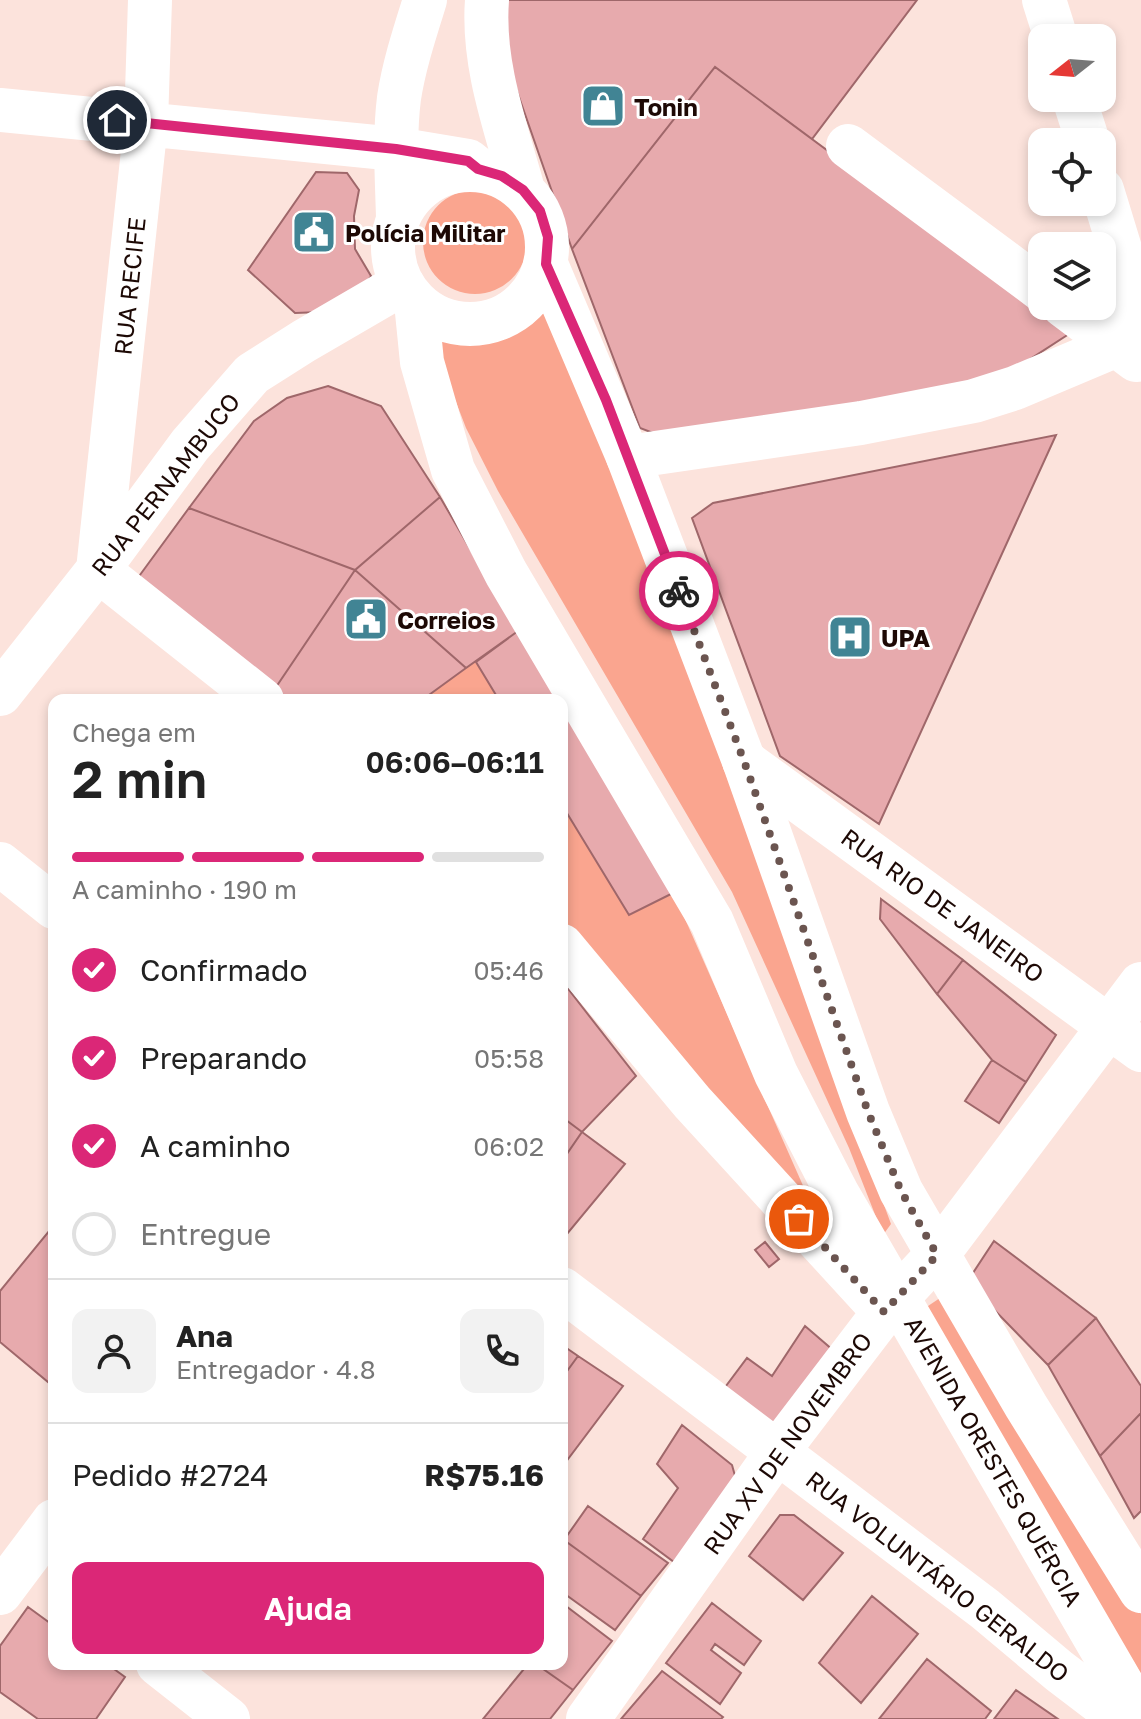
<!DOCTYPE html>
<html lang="pt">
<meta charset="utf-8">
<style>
body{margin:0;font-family:"Golos Text",sans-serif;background:#f2f2f2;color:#222;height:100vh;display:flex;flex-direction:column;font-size:30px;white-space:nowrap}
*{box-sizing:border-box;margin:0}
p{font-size:26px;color:#767676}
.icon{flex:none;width:44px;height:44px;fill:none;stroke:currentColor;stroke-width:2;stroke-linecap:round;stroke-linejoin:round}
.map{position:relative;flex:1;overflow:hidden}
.panel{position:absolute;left:48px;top:694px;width:520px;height:976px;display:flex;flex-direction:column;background:#fff;border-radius:16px;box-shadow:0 4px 12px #0003}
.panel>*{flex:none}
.needle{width:52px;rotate:253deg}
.buttons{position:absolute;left:1028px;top:24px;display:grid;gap:16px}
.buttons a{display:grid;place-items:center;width:88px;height:88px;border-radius:16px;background:#fff;box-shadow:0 4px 12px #0003;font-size:40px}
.pin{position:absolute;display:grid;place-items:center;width:68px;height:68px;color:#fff;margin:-34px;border:4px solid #fff;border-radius:50%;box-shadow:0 2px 8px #0007}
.courier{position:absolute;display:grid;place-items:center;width:80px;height:80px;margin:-40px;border:6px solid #db2777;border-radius:50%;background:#fff;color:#222;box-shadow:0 2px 10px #0007}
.overview em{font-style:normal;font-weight:600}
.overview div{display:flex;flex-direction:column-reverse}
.overview{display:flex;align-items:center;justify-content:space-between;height:136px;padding:0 24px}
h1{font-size:52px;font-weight:600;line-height:60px}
.bar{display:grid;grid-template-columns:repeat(4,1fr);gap:12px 8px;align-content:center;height:96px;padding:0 24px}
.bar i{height:10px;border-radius:6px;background:#e0e0e0}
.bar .selected{background:#db2777}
.bar p{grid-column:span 4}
.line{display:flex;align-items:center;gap:20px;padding:0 24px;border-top:2px solid #e0e0e0}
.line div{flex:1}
.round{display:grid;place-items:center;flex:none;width:84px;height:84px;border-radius:16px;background:#f2f2f2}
ol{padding:0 24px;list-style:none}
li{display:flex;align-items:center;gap:24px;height:88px}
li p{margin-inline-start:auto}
li .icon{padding:8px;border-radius:50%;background:#db2777;color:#fff;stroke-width:4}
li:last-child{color:#767676}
li i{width:44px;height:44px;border:4px solid #e0e0e0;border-radius:50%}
.primary-button{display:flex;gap:16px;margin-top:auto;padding:16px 24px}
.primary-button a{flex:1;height:92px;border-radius:16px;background:#db2777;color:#fff;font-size:32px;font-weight:600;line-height:92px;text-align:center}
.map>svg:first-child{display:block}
.green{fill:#faa58f}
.building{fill:#e7aaad;stroke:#9f676a;stroke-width:2}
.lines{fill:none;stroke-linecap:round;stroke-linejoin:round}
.minor{stroke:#fff;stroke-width:44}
.major{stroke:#fff;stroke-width:44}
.done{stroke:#6b5550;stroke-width:8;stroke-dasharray:0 14.4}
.route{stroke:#db2777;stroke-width:10}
.labels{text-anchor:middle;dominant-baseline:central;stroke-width:6;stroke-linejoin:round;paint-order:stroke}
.poi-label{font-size:24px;font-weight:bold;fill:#1d0905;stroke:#fff;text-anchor:start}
.street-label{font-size:24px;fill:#1d0905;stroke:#fff}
</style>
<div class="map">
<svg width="1141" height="1719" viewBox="0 0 1141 1719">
<rect width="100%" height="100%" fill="#fce3dc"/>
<path class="green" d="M423 242a52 52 0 1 1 104 0a52 52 0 1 1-104 0Z
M552 300 891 1224 883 1235 849 1148 732 892 498 491 466 428 441 363 436 338C480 343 526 341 552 300Z
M518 631 560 700H422Z
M562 704 670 885 824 1233 562 928Z
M946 1294 1141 1614V1674L922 1310Z"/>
<path class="building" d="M504 0H917L812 139 715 67 572 249 511 74Z
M715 67 1072 332 987 387 674 441 640 428 572 249Z
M316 172 347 173 359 190 354 216 355 249 371 276 348 311 295 313 248 270Z
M328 386 381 406 440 497 355 570 189 508 254 421 287 398Z
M1056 435 879 824 780 756 692 518 713 503Z
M440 497 518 631 466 668 355 570Z
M189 508 355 570 272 693 137 579Z
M355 570 466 668 422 700H280L272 693Z
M518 631 559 700H499L476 662Z
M562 704 673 893 629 915 562 805Z
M881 899 963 960 937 994 880 919Z
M963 960 1056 1035 1026 1082 992 1060 937 994Z
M562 981 636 1076 582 1132 562 1117Z
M992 1060 1026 1082 999 1123 965 1101Z
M562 1117 582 1132 562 1161Z
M582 1132 625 1164 562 1240V1161Z
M54 1225V1387L0 1342V1291Z
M994 1241 1096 1318 1048 1365 967 1282Z
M765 1242 779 1259 769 1267 755 1250Z
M1096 1318 1141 1386V1413L1100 1456 1048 1365Z
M805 1326 834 1351 777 1429 723 1390 747 1358 772 1376Z
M562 1345 578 1356 562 1378Z
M578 1356 623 1386 562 1467V1378Z
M1141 1413V1511L1134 1518 1100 1456Z
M682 1425 732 1465 737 1483 674 1562 643 1539 678 1488 657 1464Z
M588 1506 668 1563 641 1596 564 1540Z
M780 1515H794L843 1553 803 1600 749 1556Z
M564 1540 641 1596 615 1630 562 1592V1543Z
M872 1596 918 1634 861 1703 819 1663Z
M562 1603 612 1641 573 1690 536 1664H562Z
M712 1603 761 1641 744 1665 715 1644 711 1650 741 1673 720 1704 666 1663Z
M28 1607 54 1626V1664H107L125 1677 96 1719H38L0 1692V1646Z
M927 1659 991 1711 985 1719H879Z
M528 1664H536L573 1690 550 1719H483Z
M662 1671 723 1717 721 1719H621Z
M1016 1690 1058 1719H994Z"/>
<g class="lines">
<path class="minor" d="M150 0 146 123 98 570 262 700
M1044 0 1056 38
M1074 98 1088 142
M0 110 396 149 468 161 478 169
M848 146 1042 290
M1102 190 1132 288 1131 316 1117 345
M1064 306 1136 360
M628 457 861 423 974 401 1015 388 1117 345
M0 694 98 570 190 445 252 374 304 341 402 284
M744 761 1141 1050
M0 864 54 907
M562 946 692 1102 884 1312
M562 1289 985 1609 1059 1671 1122 1719
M0 1593 54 1521
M158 1664 228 1719
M588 1719 778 1451 884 1312 937 1255 1141 984"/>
<path class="major" d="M487 0C482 65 506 128 523 190
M393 247a77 77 0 1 1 154 0a77 77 0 1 1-154 0Z
M398 218C397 178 394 138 399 98 404 65 415 32 425 0
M546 264 628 457 744 761 868 1112 901 1191 1026 1406 1141 1591
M416 302 422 362 453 470 506 573 712 922 776 1074 837 1193 1141 1717"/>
</g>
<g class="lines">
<path class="done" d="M679 591 744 761 868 1112 901 1191 937 1255 884 1312 799 1219"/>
<path class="route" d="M117 120 396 149 468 161 478 169 502 176 523 190 540 211 548 237 546 264 606 400 679 591"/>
</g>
<defs>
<g id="shop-square" transform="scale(2.3)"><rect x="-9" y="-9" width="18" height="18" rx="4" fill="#418494" stroke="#fff"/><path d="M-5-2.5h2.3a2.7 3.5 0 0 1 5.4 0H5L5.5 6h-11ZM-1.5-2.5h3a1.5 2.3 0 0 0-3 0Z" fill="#fff"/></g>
<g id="civic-square" transform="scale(2.3)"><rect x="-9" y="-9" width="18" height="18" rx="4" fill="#418494" stroke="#fff"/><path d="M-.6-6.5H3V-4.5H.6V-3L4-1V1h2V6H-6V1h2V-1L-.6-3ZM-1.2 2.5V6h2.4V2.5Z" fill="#fff"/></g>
<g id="hospital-square" transform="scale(2.3)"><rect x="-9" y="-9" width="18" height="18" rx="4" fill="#418494" stroke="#fff"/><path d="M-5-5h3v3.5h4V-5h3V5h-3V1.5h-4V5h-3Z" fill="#fff"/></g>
</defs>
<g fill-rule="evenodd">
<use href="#shop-square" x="603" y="106"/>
<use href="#civic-square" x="314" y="232"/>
<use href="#civic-square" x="366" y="619"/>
<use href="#hospital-square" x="850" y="637"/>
</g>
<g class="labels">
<g class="poi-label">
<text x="634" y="106">Tonin</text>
<text x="345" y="232">Polícia Militar</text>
<text x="397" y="619">Correios</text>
<text x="881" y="637">UPA</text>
</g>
<g class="street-label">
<text transform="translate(129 286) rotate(-84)">RUA RECIFE</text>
<text transform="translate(165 484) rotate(-52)">RUA PERNAMBUCO</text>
<text transform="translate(943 905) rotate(36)">RUA RIO DE JANEIRO</text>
<text transform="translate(787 1443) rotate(-54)">RUA XV DE NOVEMBRO</text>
<text transform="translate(994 1461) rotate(60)">AVENIDA ORESTES QUÉRCIA</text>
<text transform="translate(938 1576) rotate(38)">RUA VOLUNTÁRIO GERALDO</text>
</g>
</g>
</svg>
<div class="buttons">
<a><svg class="needle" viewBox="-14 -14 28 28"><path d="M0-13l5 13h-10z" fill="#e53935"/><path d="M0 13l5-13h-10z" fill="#767676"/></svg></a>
<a><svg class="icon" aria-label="locate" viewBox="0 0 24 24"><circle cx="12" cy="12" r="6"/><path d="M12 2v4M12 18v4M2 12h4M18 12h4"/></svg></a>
<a><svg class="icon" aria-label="layers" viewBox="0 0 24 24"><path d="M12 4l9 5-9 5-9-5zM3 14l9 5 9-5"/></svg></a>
</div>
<div class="pin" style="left:799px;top:1219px;background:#ea580c"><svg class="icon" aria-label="bag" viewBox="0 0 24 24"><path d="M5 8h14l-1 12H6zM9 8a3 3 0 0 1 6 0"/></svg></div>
<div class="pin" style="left:117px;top:120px;background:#1f2937"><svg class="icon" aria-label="home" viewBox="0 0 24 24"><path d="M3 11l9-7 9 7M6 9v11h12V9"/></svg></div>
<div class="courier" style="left:679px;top:591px"><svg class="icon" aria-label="bike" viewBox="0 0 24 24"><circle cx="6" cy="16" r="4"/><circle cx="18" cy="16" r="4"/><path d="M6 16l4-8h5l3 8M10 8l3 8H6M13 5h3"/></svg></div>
<section class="panel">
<div class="overview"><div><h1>2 min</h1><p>Chega em</p></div><em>06:06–06:11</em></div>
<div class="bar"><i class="selected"></i><i class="selected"></i><i class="selected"></i><i></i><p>A caminho · 190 m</p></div>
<ol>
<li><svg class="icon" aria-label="check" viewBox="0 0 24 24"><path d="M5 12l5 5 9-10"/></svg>Confirmado<p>05:46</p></li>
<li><svg class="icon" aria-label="check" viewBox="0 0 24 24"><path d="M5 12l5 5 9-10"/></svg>Preparando<p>05:58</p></li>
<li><svg class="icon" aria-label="check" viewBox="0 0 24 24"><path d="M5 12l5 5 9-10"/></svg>A caminho<p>06:02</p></li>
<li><i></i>Entregue</li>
</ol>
<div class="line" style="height:144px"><a class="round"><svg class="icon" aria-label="person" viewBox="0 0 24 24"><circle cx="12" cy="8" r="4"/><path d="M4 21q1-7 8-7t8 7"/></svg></a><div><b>Ana</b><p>Entregador · 4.8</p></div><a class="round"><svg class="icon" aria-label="phone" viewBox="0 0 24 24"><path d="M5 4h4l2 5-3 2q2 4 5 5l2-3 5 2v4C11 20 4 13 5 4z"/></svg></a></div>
<div class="line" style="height:104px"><div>Pedido #2724</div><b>R$75.16</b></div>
<div class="primary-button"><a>Ajuda</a></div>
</section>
</div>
